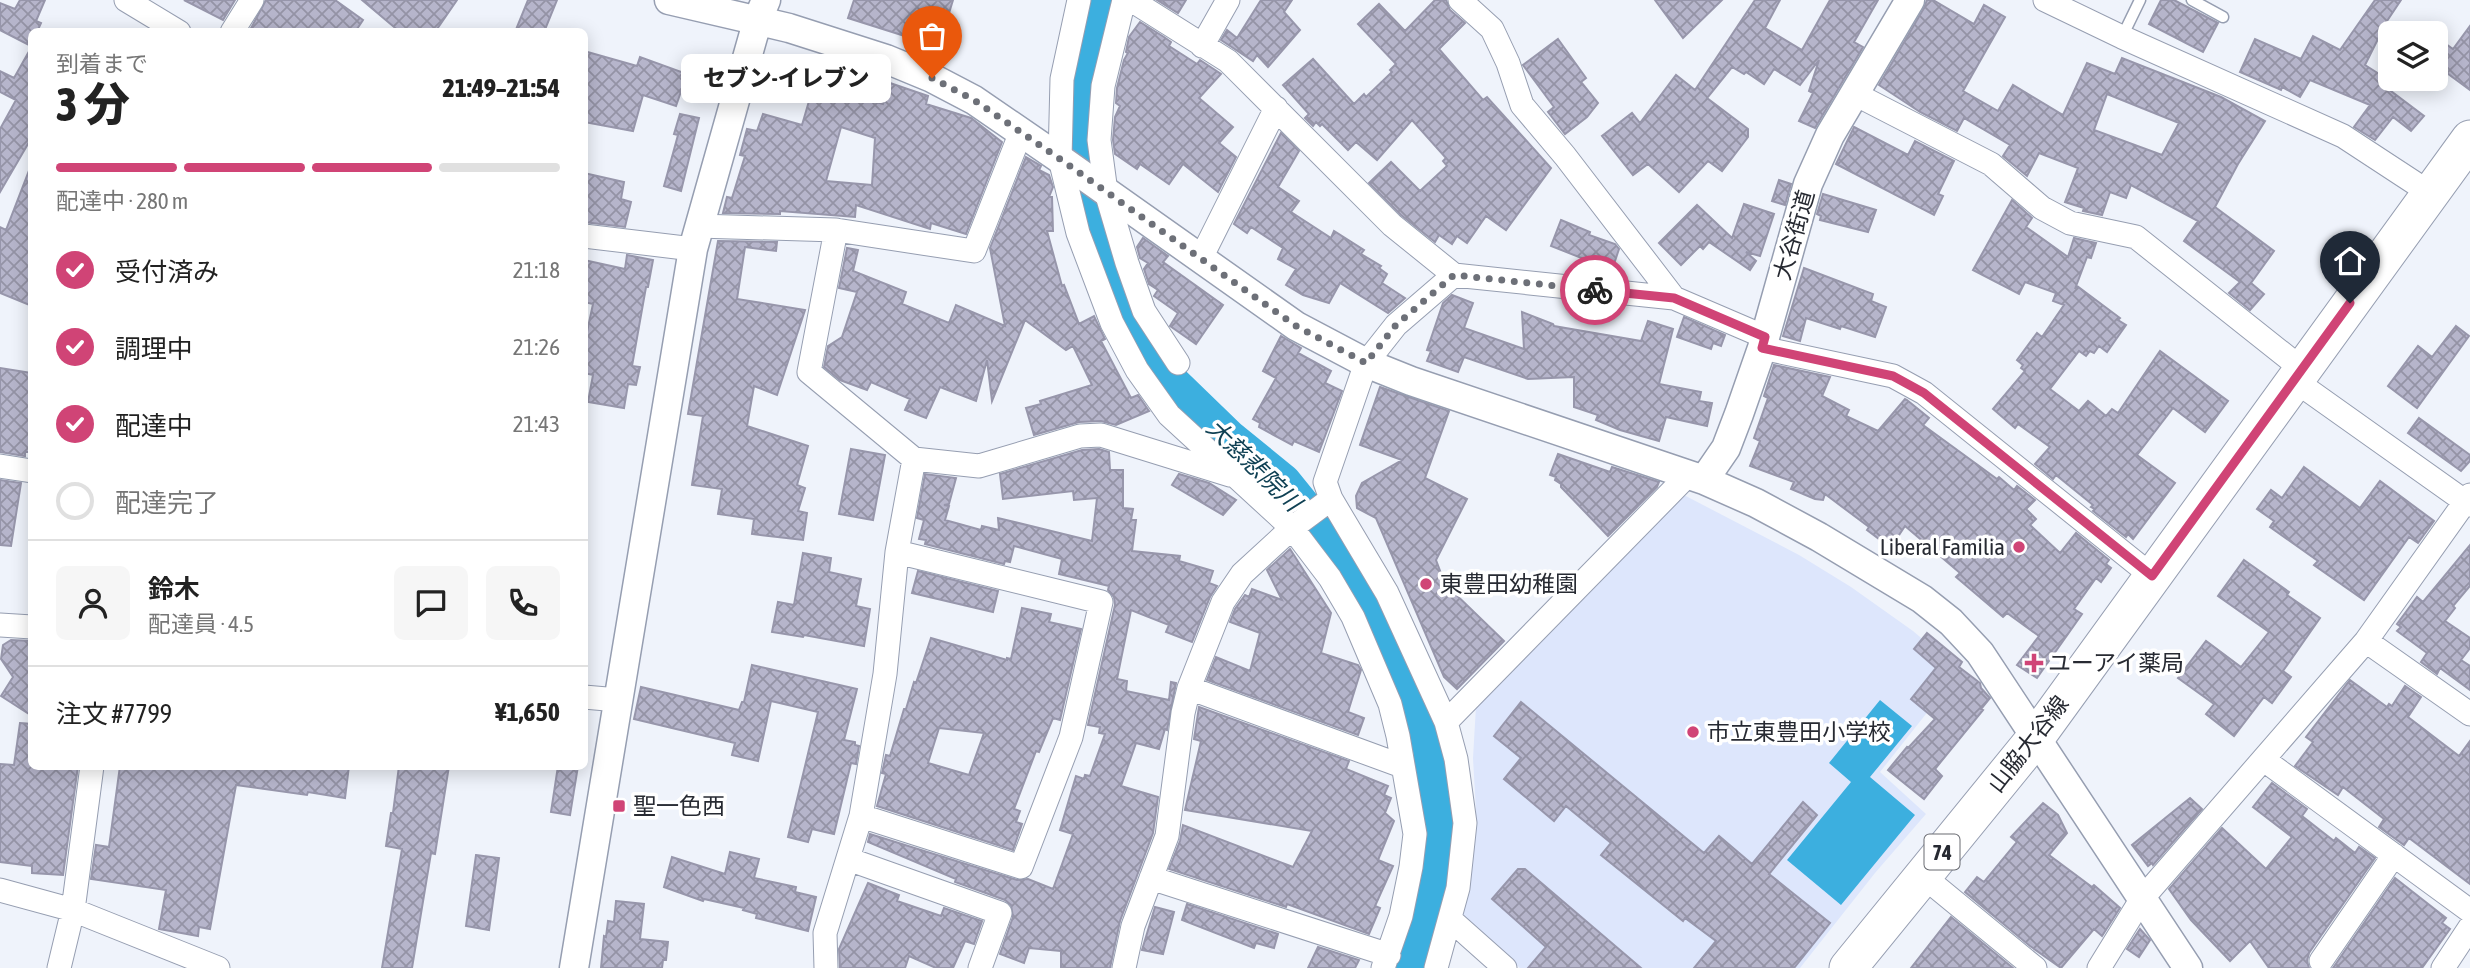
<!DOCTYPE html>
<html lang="ja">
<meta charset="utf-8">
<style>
body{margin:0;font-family:"Asap Condensed","Noto Sans JP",sans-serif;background:#f6f6f6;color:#222;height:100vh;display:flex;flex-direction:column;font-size:26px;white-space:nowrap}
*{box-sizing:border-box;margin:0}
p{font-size:23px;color:#767676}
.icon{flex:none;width:38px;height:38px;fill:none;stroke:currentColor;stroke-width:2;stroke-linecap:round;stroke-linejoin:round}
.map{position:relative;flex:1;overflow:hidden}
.details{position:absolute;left:28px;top:28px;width:560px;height:742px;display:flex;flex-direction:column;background:#fff;border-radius:10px;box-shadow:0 4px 18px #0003}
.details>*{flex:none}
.controls{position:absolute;left:2378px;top:21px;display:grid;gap:14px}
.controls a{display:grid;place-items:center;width:70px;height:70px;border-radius:10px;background:#fff;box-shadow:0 4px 18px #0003;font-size:35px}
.pin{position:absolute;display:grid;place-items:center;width:60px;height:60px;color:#fff;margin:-72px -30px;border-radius:50% 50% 50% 0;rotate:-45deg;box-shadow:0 0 7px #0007}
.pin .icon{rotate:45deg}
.courier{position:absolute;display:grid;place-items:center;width:70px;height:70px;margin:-35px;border:5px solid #d04476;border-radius:50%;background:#fff;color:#222;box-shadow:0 2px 9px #0007}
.bubble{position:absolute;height:49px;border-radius:10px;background:#fff;box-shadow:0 4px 18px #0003;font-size:23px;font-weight:800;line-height:49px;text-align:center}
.headline em{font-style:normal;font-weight:800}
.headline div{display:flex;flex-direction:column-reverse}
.headline{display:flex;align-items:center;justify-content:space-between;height:119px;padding:0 28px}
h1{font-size:46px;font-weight:800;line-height:52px}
.bar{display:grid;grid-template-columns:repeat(4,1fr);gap:10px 7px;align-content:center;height:84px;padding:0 28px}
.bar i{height:9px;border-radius:5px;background:#e0e0e0}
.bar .active{background:#d04476}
.bar p{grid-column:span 4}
.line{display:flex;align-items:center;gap:18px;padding:0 28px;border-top:2px solid #e0e0e0}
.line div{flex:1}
.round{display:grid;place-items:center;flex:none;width:74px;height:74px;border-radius:10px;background:#f6f6f6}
ol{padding:0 28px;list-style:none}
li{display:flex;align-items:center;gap:21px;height:77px}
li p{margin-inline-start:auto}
li .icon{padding:7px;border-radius:50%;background:#d04476;color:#fff;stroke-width:4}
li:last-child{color:#767676}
li i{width:38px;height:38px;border:4px solid #e0e0e0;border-radius:50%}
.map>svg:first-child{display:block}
.built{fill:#dde6fc}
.water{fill:#3cafdf}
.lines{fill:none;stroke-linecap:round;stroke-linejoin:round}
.river{stroke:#3cafdf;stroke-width:42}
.building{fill:url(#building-cross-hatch);stroke:#9796ab;stroke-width:2;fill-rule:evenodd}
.service-casing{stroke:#969eb1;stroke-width:13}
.minor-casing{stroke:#969eb1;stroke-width:25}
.tertiary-casing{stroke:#969eb1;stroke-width:31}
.primary-casing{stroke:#969eb1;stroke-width:39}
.service{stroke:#fff;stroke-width:10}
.minor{stroke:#fff;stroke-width:23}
.tertiary{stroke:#fff;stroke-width:28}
.primary{stroke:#fff;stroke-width:37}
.done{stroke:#6d7078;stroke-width:7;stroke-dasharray:0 12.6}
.route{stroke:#d04476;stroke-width:9}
.poi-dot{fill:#d04476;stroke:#fff;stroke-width:2.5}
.labels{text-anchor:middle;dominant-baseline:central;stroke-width:7;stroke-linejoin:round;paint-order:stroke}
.shield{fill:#fff;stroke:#686a70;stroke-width:2}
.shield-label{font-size:21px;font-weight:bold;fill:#272a32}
.street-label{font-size:23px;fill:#272a32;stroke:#fff}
.poi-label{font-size:23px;fill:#272a32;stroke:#fff;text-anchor:start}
.water-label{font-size:24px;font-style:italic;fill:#104154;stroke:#fff}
</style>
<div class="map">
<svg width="2470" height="968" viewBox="0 0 2470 968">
<defs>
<pattern id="building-cross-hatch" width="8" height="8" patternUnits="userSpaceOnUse" patternTransform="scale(1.75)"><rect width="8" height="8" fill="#b6b5cb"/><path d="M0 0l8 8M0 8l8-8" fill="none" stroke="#9493a5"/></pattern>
</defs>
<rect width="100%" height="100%" fill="#eff3fb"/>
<path class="built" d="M1682 494 1799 555 1851 587 1913 631 1960 671 1880 772 1926 814 1875 873 1800 968H1520L1462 915 1476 811 1473 758 1476 706Z"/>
<path class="water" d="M1880 700 1912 726 1870 777 1915 815 1841 905 1787 860 1851 782 1829 763Z"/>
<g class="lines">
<path class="river" d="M1105 0 1088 69 1082 121 1080 181 1092 235 1123 314 1165 380 1227 440 1281 484 1332 547 1392 645 1417 694 1434 749 1439 864 1426 924 1406 968"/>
</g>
<path class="building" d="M20 0H45L36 21 41 23 37 32H32L29 45 0 30V3L15 9Z
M184 0H235L223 20Z
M266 0H335L363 20 355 32H249Z
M362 0H457L435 32H400Z
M528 0H557L544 32H515Z
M854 0H953L939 46 932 44 930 50 909 44 911 38 848 18Z
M1157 0H1186L1178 13Z
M1261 0H1292L1284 12 1300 30 1268 67 1257 55 1253 61 1221 40 1227 30 1237 38Z
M1435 0H1446L1450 10 1465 23 1439 49 1483 100 1487 97 1551 168 1506 230 1486 216 1467 243 1457 236 1452 244 1439 235 1435 242 1401 215 1369 183 1391 162 1420 191 1447 166 1443 161 1446 158 1412 120 1377 160 1356 142 1348 150 1322 124 1320 126 1316 122 1313 126 1305 118 1309 114 1283 85 1313 59 1354 104 1364 94 1366 97 1392 72 1390 70 1396 64 1358 24 1379 4 1405 31Z
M1655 0H1722L1683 38Z
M1755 0H1780L1765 28 1802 50 1830 0H1878L1854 42 1863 47 1815 128 1799 121 1813 93 1809 91 1819 60 1800 85 1774 69 1764 84 1746 72 1744 74 1732 67 1707 98 1748 129V137L1722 171 1708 161 1679 192 1648 164 1633 175 1602 136 1632 113 1640 123 1676 75 1695 90Z
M1927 0H1933L1974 24 1984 5 2005 17 1963 91 1998 111 2013 85 2063 115 2087 63 2115 74 2122 58 2221 97 2265 121 2238 164 2215 207 2274 251 2251 283 2264 294 2250 310 2229 293 2240 282 2184 241 2198 221 2131 185 2126 198 2110 192 2102 215 2083 211 2084 208 2065 202 2078 168 2039 153 2027 176 2003 156 2010 145 1964 118 1957 131 1920 112 1879 85 1924 8ZM2107 94 2179 123 2162 155 2094 130Z
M2161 0H2174L2218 23 2203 52 2149 24Z
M2375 0H2401L2381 30 2382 31 2365 65 2387 79 2383 85 2424 116 2411 131 2393 117 2375 140 2354 127 2370 105 2310 80 2300 97 2282 87 2281 90 2240 72 2255 39 2301 59 2313 36 2340 50Z
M1140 22 1164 37 1171 42 1169 46 1197 64 1200 60 1221 74 1199 98 1233 127 1219 143 1236 157 1218 192 1183 164 1169 184 1140 164 1137 169 1115 154 1113 140 1115 117 1120 106 1116 103 1117 88 1124 60 1128 53 1126 52 1129 37Z
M2470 26V90L2436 65V37L2453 49Z
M1558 39 1586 78 1581 82 1598 103 1587 117 1565 134 1548 112 1554 107 1523 65Z
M32 46V137L0 192V129L16 100 0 92V71L14 78Z
M584 51 637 66 640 57 687 74 676 106 643 95 633 131 584 122Z
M890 83 928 96 926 104 971 118 1002 142 966 234 931 223 930 229 856 205 855 217 780 211V214L723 213 727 197 732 198 745 156 740 155 747 129 757 131 763 114 802 125 814 84 883 104ZM841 127 875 138 872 185 826 181Z
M680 114 699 118 681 191 664 186 678 135 674 134Z
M1854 127 1908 155 1915 141 1954 161 1938 194 1943 196 1934 215 1836 164Z
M1281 133 1299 151 1278 187 1299 201 1291 212 1331 238 1334 231 1364 250 1361 254 1381 266 1379 268 1387 274 1382 283 1405 298 1388 313 1340 283 1329 303 1303 295 1286 285 1296 269 1278 259 1283 248 1251 227 1247 233 1234 224Z
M1026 157 1041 166 1039 170 1049 175 1053 187 1049 197H1052L1053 231H1047L1062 286 1064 285 1079 324 1094 316 1105 339 1101 341 1131 398 1138 395 1149 411 1116 425 1101 421 1079 422 1034 435 1026 408 1041 404 1040 401 1092 385 1073 346 1066 350 1025 320 992 401 987 360 976 401 940 387 926 418 905 410 910 399 871 382 867 390 840 380 824 367 828 346 842 337 857 292 839 288 847 248 858 250 853 271 906 292 902 304 949 323 956 305 1005 326 990 248Z
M30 168H32V306L0 293V227L6 230Z
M584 173 624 182 621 199 631 202 625 227 584 222Z
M1779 180 1791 184 1785 205 1772 201Z
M1823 194 1876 210 1868 232 1820 220 1821 216 1817 214Z
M2012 200 2032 218 2026 227 2068 257 2074 238 2096 243 2091 258 2087 257 2075 289 2077 286 2120 318 2118 320 2126 325 2107 352 2099 346 2094 353 2090 351 2086 356 2079 351 2050 389 2079 411 2088 401 2106 416 2112 409 2118 413 2160 351 2228 401 2205 432 2173 408 2137 455 2175 483 2133 539 2128 534 2126 537 2093 511 2095 509 2091 507 2093 505 2056 475 2053 479 2035 464 2050 447 2018 424 2015 428 1993 409 2025 371 2021 368 2023 365 2017 360 2037 333 2042 337 2064 305 2053 301 2056 293 2025 282 2019 294 1973 270Z
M1744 204 1774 214 1760 256 1746 252 1756 261 1750 270 1709 242 1703 249 1700 246 1681 265 1659 243 1697 205 1732 238Z
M1561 220 1590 232 1589 235 1615 244 1619 249 1612 270 1551 246Z
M1143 238 1168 256 1163 262 1223 305 1196 344 1170 326 1178 313 1154 296 1158 290 1149 284 1144 269 1148 263 1140 258 1137 247Z
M718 241 777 242 776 251 745 247 737 299 805 310 777 395 754 386 747 426 808 446 797 485 805 488 798 511 807 513 803 540 752 534 754 519 718 514 722 489 692 485 703 416 688 414Z
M627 255 653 260 648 287H646L632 366 640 367 636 385 628 384 624 408 588 402 593 375 584 373V346L593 304 584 302V260L625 269Z
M1804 268 1873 294 1871 301 1886 307 1875 337 1841 326 1840 329 1806 318 1800 341 1783 336Z
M1452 295 1473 303 1464 328 1524 349 1522 312 1553 324 1554 326 1641 341 1648 321 1673 329 1659 384 1701 392 1699 401 1712 403 1707 426 1666 417 1659 441 1620 430 1596 420 1598 415 1574 407V377L1528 379 1464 357 1458 372 1427 361 1431 351 1427 350 1443 303Z
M1684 317 1725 335 1721 346 1713 343 1711 349 1677 337Z
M2456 326 2469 336 2417 408 2388 386 2418 346 2432 357Z
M1281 336 1301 348 1298 353 1331 371 1325 383 1342 391 1319 452 1294 441 1292 445 1259 427 1260 423 1253 419 1276 378 1263 371Z
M1774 365 1830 377 1822 396 1849 410 1846 416 1878 431 1905 399 1907 400 1929 418 1923 425 1997 479 1999 477 2014 490 2017 486 2035 500 2026 509 2036 519 2030 525 2060 553 2076 533 2109 560 2106 564 2111 568 2101 582 2096 578 2074 609 2082 614 2037 678 2017 665 2039 636 2007 613 2003 617 1956 577 1960 573 1905 526 1897 538 1894 536 1887 545 1867 530 1869 527 1825 494 1823 500 1815 499 1791 489 1794 482 1750 466 1760 441 1754 438 1768 398 1764 396Z
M0 368 32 373V452H25V456L0 452Z
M1380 387 1449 411 1425 478 1467 499 1436 560 1445 584 1504 641 1457 689 1444 677 1376 518 1357 508 1356 496 1362 483 1402 460 1360 445Z
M2419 418 2470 455V461L2461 471 2408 433Z
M851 449 885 455 873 520 839 514Z
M1099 449 1109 452 1110 470H1123V508L1133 509 1131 520H1136L1132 551 1180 556 1179 561 1213 571 1209 583 1217 586 1210 597 1192 642 1166 632 1169 625 1131 610 1117 679 1127 681 1126 691 1169 700 1171 682 1176 683 1167 730 1165 729 1159 749 1136 743 1121 786 1158 797 1153 833 1120 921 1110 968H1061V951L1029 948 1024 963 1000 954 1013 917 1011 905 1005 900 955 882 956 879 868 842 870 834 1017 880 1028 879 1053 889 1073 834 1060 830 1076 776 1084 779 1085 775 1090 776 1105 734 1099 733 1100 727 1088 725 1115 605 1114 597 1108 590 1109 586 1059 574 1062 559 1014 546 1010 562 1005 561 1004 564 925 544 926 540 919 539 924 520 917 518 925 474 956 478 949 504 944 505 949 506 945 520 981 530 982 526 999 530 998 518 1092 541 1097 498 1074 500 1073 491 1003 499 1000 474 1082 450Z
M1558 454 1610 472 1612 467 1659 482 1657 487 1608 536 1561 487V484L1555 480 1556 477 1550 475Z
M2304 467 2360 508 2380 481 2434 521 2418 543 2409 537 2364 600 2314 565 2318 561 2270 527 2274 521 2257 509 2271 490 2282 498Z
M1179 474 1209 483 1236 500 1223 515 1172 485Z
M0 480 21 483 11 546 0 545Z
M2470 545V586L2453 606 2455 608 2445 621 2470 638V648L2461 660 2470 666V690L2440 668 2437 674 2421 662 2427 653 2397 631 2401 627 2397 624 2417 597 2423 602Z
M1290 549 1331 613 1321 653 1358 665 1361 670 1348 712 1364 718 1358 735 1207 680 1216 657 1250 671 1260 633 1230 622 1235 609 1245 595 1249 597 1252 589 1282 600 1267 570Z
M803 553 831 558 829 572 861 579 856 606 870 609 864 646 804 635 803 637 772 632 778 602 794 605Z
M2244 560 2289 592 2287 595 2320 618 2283 671 2291 677 2272 703 2264 697 2234 736 2206 714 2214 704 2178 678 2206 641 2241 667 2269 632 2218 596Z
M918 571 998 591 993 612 912 593Z
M1022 608 1051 614 1049 622 1081 629 1060 720 1053 718 1039 752 1036 751 1014 809 1020 811 1016 822 1022 824 1013 850 877 806 886 774 882 773 886 755 890 756 904 709H906L914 682 916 683 931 638 1007 660V658L1011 659ZM939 728 984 733 969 775 928 763Z
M1927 633 1962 662 1959 667 1980 683 1981 688 1990 698 1981 709 1983 710 1935 769 1942 776 1924 799 1888 770 1907 747 1908 748 1935 719 1911 699 1936 668 1914 649Z
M11 640 32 641V716L1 696 13 677 1 659 3 645Z
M752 665 857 689 844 740 855 742V745L859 746 856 764 851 763 834 834 812 829 808 842 788 837 818 712 771 701 758 761 732 755 735 743 634 719 641 687 739 710 742 702H744Z
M2350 680 2387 707 2389 704 2392 706 2405 686 2421 697 2408 717 2459 756 2470 741V884L2409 838 2404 845 2379 827 2384 819 2343 787 2338 795 2295 766 2313 742 2306 737Z
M1521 702 1704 853 1719 836 1752 864 1803 802 1817 815 1769 874 1830 923 1794 968H1694L1716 941 1685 918 1683 921 1601 855 1611 843 1566 806 1554 821 1504 779 1521 758 1494 736Z
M1199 707 1349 761 1346 769 1388 786 1384 795 1391 798 1385 813 1394 821 1378 860 1393 866 1375 906 1380 908 1369 934 1287 904 1286 907 1169 869 1180 841 1183 825 1293 867 1312 831 1185 810 1201 741 1194 739Z
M20 723 32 724V766H78L63 875 32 873V866L0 862V764L14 765Z
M120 766H349L345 798 308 792 307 795 236 785 210 929 199 927 198 936 159 929 166 890 91 879 96 845 109 847Z
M399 766H449L435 854 431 853 412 968H382L402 849 386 846 391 813H393Z
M558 766H578L570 815 551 812Z
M2272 783 2307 809 2302 816 2334 841 2336 838 2355 853 2359 847 2375 858 2309 953 2307 961 2309 968H2269L2250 941 2230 961 2191 920 2169 889 2222 828 2266 869 2292 837 2253 807Z
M2190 798 2202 809 2153 865 2152 863 2148 866 2132 845Z
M2043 803 2058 815 2067 833 2049 855 2092 887 2094 885 2120 908 2102 936 2094 929 2061 968 2030 946 1965 892 1977 877 1984 882 2017 842 2011 837Z
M730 852 759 859 754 878 796 887 795 892 816 897 808 931 756 918 757 914 743 910 744 908 704 899 703 901 664 887 672 857 725 874Z
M476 855 499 858 489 930 466 926Z
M1518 869H1525L1641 968H1528L1546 947 1492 899Z
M2395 878 2446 918 2442 923 2450 929 2422 968H2333Z
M868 883 899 895 897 901 941 916 944 908 982 921 974 944 965 941 953 968H936L909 956 905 968H840L839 949Z
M616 901 644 904 640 939 668 942 666 960H663L662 968H601L604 936 606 937 608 921 614 922Z
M1187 904 1278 934 1274 948 1256 943 1254 948 1182 920Z
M1155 907 1174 912 1163 954 1142 950Z
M1951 917 2013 968H1911Z
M2140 929 2150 940 2139 957 2127 949Z
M1318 947 1359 960 1355 968H1308Z"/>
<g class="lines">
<g class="service-casing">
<path id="service" d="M2192 0 2223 17
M2122 37 2140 0"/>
</g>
<g class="minor-casing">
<path id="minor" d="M126 0 179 32
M1079 0 1062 79 1060 159 1078 233 1112 323 1137 370 1169 415 1292 528 1330 578 1353 617 1390 704 1398 736 1415 834 1411 867 1401 916 1383 968
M1124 0 1103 86 1099 140 1106 192 1127 263 1144 311 1178 363
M1131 0 1228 61 1392 225 1454 275 1674 298 1765 337
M1460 0 1492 29 1508 63 1522 105 1565 156 1674 298
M2045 0 2122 37 2343 136 2430 193
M232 32 252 0
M1202 46 1228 0
M1855 94 1991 164 2042 208 2070 223 2136 237 2302 369
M698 226 836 230 809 372 914 459 979 466 1080 436 1101 435 1230 475
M836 230 974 251 1021 132
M584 236 693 249
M1201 258 1276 108
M1762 348 1893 376 1924 393 2152 576
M2294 380 2470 505
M0 466 32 471
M0 625 32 627
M2366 641 2470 714
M1189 688 1402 766
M584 697 618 700
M1446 722 1688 475
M2264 760 2470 911
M861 816 1021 867 1071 737 1101 602 897 552
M848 859 1000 913 980 968
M1923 876 2035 968
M1151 878 1389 955
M0 890 73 910 218 968
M1451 920 1505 968
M2321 961 2394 855
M59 968 73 910 92 766
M826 968 825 933 861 816 885 674 897 552 914 459
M1124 968 1133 926 1167 836 1183 713 1189 688 1223 602 1242 574 1292 528 1331 499
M1436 968 1458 888 1465 823 1456 759 1446 722 1387 593 1331 499 1325 482 1366 363 1396 325 1454 275
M2099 968 2141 900 2366 641 2470 495
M2443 968 2470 927"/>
</g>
<g class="tertiary-casing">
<path id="tertiary" d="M669 0 789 28 886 59 932 78 974 100 1060 159 1296 326 1366 363 1411 381 1704 480 1756 503 1819 537 1922 599 1951 622 1980 653 2188 968
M1704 480 1726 448 1739 414 1762 348 1808 184 1830 135 1910 0
M574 968 693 249 758 19 766 0"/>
</g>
<g class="primary-casing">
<path id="primary" d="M1848 968 2037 736 2470 139"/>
</g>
<use href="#service" class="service"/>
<use href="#minor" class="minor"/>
<use href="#tertiary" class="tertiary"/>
<use href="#primary" class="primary"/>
</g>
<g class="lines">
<path class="done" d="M932 78 974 100 1060 159 1296 326 1366 363 1396 325 1454 275 1595 290"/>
<path class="route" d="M1595 290 1674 298 1765 337 1762 348 1893 376 1924 393 2152 576 2350 303"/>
</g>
<g class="poi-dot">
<circle cx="2019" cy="547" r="7"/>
<circle cx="1426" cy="584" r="7"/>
<path d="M2030.5 652.5h7v7h7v7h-7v7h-7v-7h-7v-7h7z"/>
<circle cx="1693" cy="732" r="7"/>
<rect x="612" y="799" width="14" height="14" rx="3.5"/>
</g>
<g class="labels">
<rect class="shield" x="1924.5" y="834.5" width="35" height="35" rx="5"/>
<g class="shield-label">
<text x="1942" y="852">74</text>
</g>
<g class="street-label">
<text transform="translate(1794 235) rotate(-74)">大谷街道</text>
<text transform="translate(2028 744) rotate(-52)">山脇大谷線</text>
</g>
<g class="poi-label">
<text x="2005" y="547" text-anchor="end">Liberal Familia</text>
<text x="1440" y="584">東豊田幼稚園</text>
<text x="2048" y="663">ユーアイ薬局</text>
<text x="1707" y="732">市立東豊田小学校</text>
<text x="633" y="806">聖一色西</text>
</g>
<g class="water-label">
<text transform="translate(1254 465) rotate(44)">大慈悲院川</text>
</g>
</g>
</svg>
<div class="controls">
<a><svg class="icon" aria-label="layers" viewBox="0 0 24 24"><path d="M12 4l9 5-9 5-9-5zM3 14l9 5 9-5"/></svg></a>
</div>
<div class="pin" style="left:932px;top:78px;background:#ea580c"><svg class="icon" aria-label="bag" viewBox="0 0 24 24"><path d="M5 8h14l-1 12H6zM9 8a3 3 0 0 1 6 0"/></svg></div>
<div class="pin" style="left:2350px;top:303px;background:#1f2937"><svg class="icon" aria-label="home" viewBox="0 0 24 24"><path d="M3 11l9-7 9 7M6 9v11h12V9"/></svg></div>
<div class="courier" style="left:1595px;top:290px"><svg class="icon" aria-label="bike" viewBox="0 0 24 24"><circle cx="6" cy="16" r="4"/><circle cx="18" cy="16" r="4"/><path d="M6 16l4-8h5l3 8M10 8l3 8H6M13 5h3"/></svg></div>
<div class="bubble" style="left:681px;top:54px;width:210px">セブン-イレブン</div>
<section class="details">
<div class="headline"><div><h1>3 分</h1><p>到着まで</p></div><em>21:49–21:54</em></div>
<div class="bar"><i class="active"></i><i class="active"></i><i class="active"></i><i></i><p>配達中 · 280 m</p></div>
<ol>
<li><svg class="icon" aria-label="check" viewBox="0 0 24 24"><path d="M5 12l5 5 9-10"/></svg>受付済み<p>21:18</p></li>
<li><svg class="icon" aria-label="check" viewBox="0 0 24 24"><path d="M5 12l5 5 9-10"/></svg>調理中<p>21:26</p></li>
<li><svg class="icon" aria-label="check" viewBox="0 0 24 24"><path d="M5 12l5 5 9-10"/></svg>配達中<p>21:43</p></li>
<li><i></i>配達完了</li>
</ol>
<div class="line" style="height:126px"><a class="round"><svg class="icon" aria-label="person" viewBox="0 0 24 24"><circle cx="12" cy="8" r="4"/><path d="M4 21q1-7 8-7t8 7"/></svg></a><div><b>鈴木</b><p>配達員 · 4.5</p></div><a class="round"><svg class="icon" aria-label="chat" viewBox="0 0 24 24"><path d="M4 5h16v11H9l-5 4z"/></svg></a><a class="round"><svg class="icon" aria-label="phone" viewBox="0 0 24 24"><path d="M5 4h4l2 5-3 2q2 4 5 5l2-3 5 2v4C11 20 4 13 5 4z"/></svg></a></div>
<div class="line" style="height:91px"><div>注文 #7799</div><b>¥1,650</b></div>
</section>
</div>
